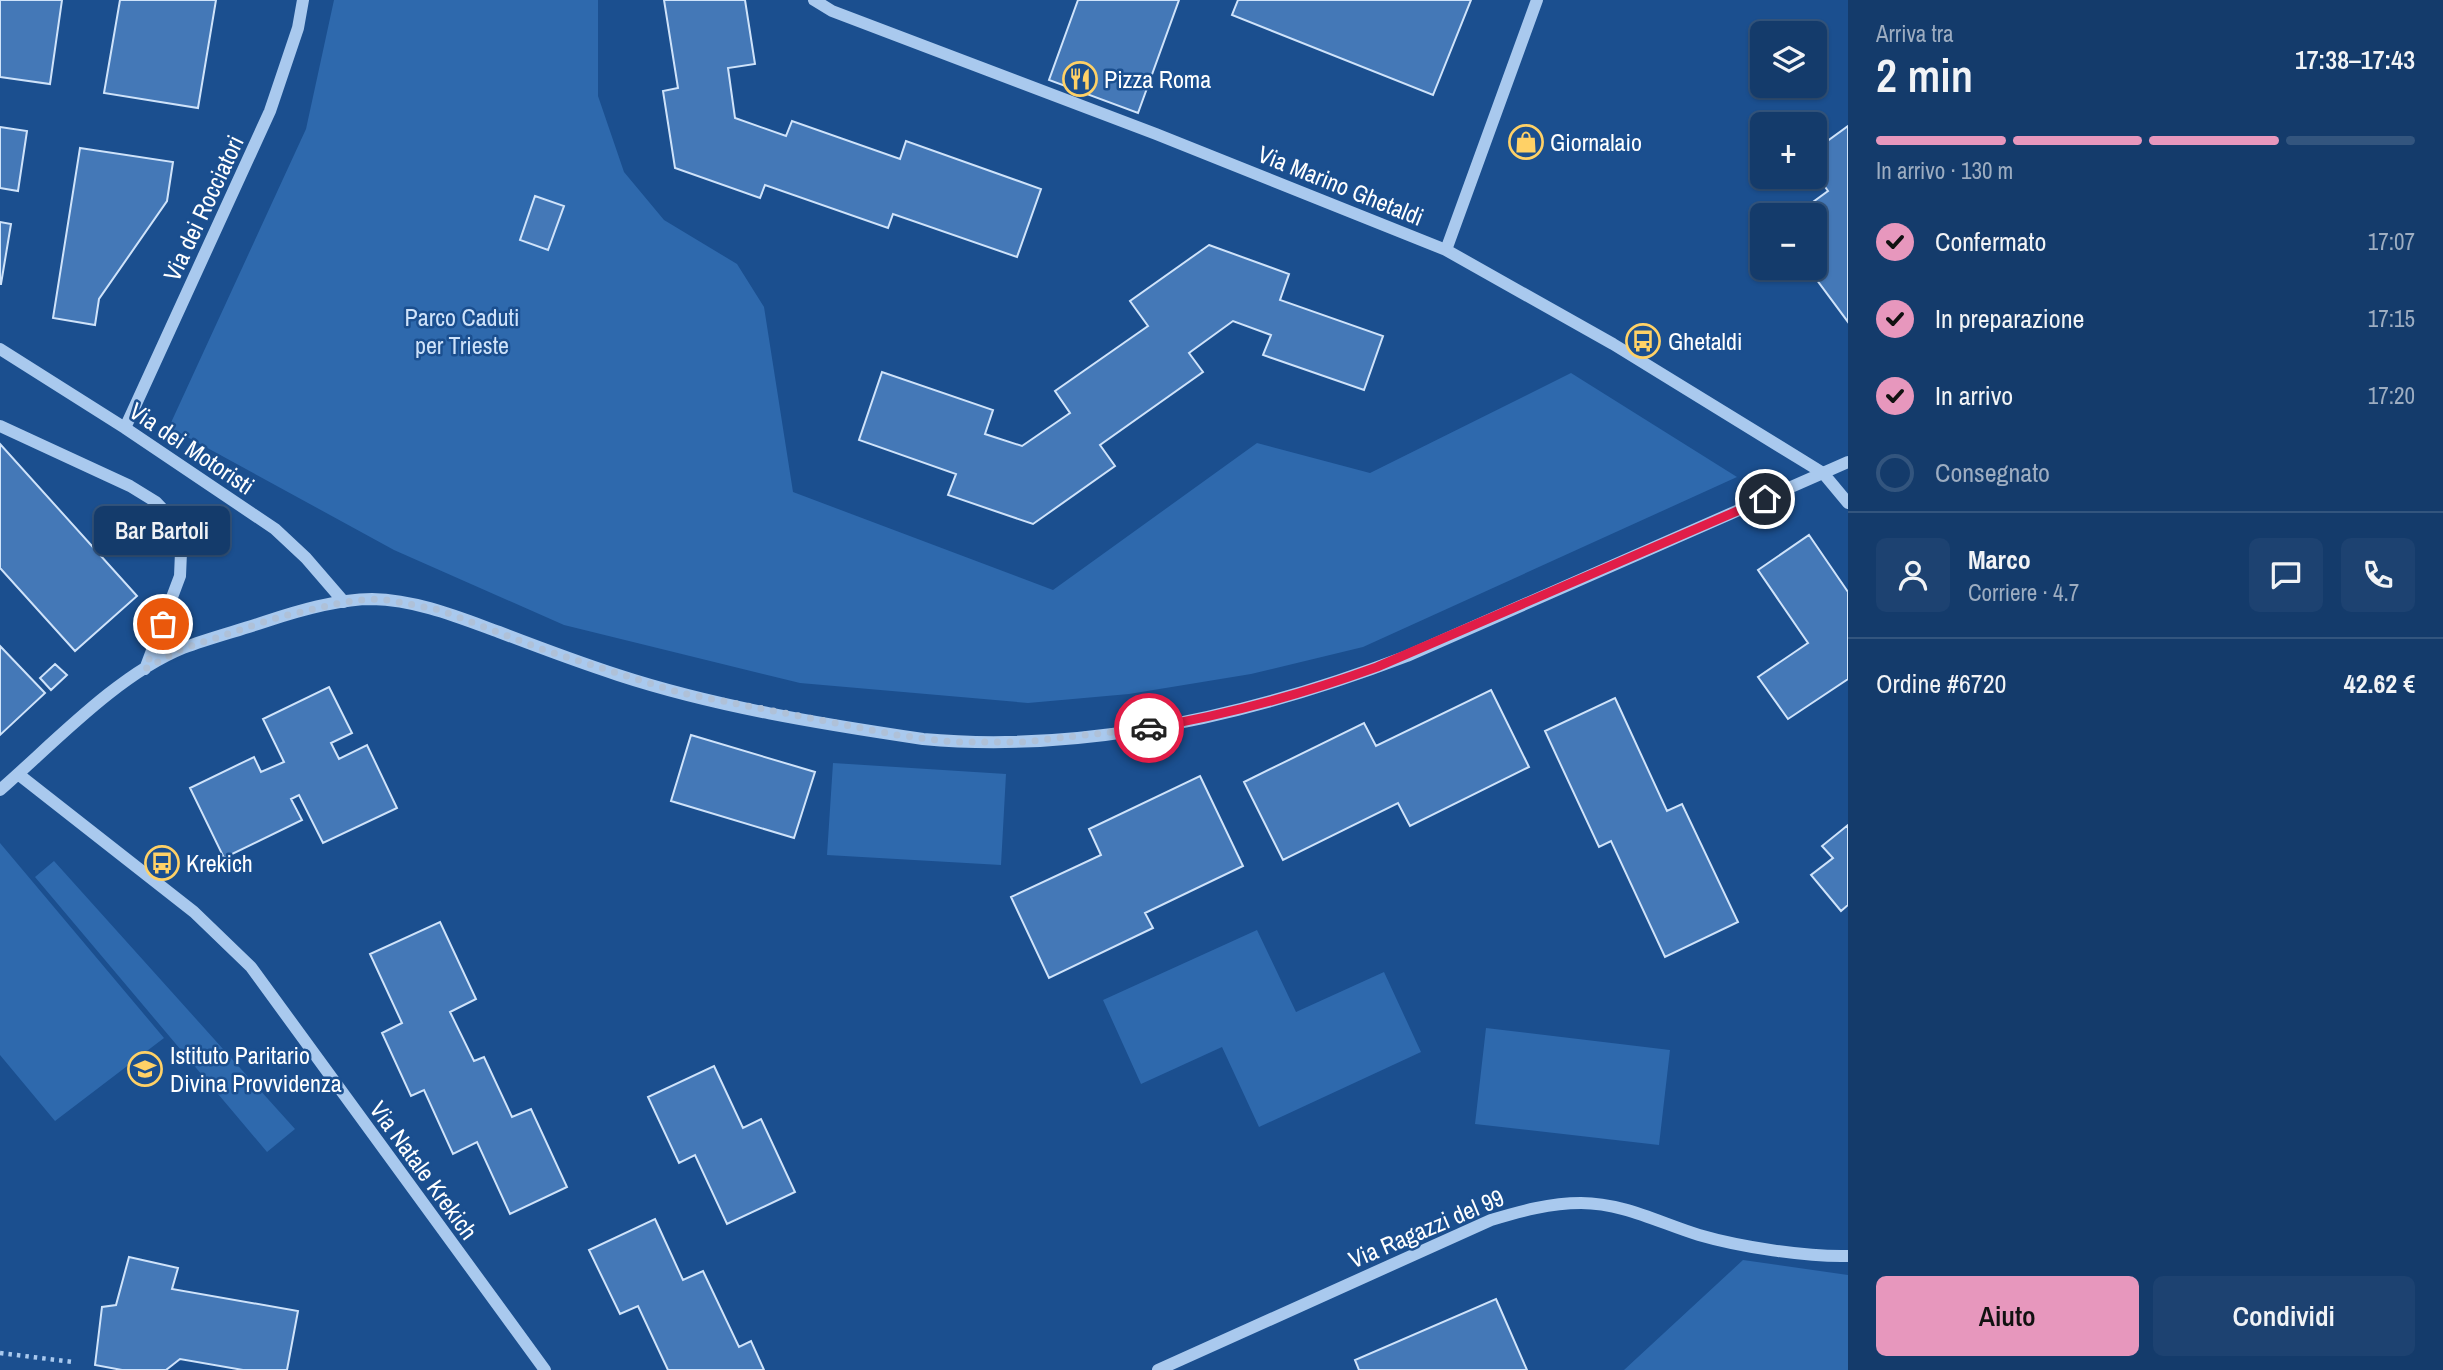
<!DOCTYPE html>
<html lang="it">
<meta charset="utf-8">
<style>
body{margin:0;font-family:"Archivo Narrow",sans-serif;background:#1d4271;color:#f1f3f6;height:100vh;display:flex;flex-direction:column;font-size:26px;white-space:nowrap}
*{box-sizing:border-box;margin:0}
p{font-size:23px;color:#9dadc1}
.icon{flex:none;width:38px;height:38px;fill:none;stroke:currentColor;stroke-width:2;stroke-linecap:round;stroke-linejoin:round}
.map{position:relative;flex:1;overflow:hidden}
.side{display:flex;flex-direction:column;background:#143b6b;width:595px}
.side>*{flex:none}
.tools{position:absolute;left:1750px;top:21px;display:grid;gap:14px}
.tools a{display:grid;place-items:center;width:77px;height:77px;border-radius:10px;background:#143b6b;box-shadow:0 2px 5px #0004,0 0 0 2px #33557e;font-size:35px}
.pin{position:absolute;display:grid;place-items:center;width:60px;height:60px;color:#fff;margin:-30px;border:4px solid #fff;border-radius:50%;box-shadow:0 2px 7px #0007}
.courier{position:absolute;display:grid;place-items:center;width:70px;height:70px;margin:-35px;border:5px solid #e11d48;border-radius:50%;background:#fff;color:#222;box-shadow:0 2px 9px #0007}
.bubble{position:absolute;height:49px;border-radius:10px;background:#143b6b;box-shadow:0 2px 5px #0004,0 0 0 2px #33557e;font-size:23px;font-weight:600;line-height:49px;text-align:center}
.head em{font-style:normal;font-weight:600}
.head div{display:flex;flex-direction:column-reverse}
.head{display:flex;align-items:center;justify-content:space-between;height:119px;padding:0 28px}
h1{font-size:46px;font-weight:600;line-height:52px}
.bar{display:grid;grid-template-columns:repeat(4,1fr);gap:10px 7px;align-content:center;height:84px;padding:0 28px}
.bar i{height:9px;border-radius:5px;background:#33557e}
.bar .selected{background:#e797bd}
.bar p{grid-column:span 4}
.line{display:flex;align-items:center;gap:18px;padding:0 28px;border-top:2px solid #33557e}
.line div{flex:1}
.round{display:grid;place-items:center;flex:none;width:74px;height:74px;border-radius:10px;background:#1d4271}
ol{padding:0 28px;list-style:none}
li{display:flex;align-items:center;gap:21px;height:77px}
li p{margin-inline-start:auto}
li .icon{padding:7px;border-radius:50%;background:#e797bd;color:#111;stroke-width:4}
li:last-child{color:#9dadc1}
li i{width:38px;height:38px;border:4px solid #33557e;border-radius:50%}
.button{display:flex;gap:14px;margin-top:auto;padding:14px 28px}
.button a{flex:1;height:80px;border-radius:10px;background:#e797bd;color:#111;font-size:28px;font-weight:600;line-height:80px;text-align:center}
.button a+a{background:#1d4271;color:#f1f3f6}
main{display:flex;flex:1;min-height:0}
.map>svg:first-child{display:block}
.green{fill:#2e69ad}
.building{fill:#4478b7;stroke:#cfe3fa;stroke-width:2}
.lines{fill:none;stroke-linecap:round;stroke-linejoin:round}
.path{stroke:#a9c9ee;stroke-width:4.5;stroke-dasharray:3.5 5;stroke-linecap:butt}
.minor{stroke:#a9c9ee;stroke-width:12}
.done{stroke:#afc1d8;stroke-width:7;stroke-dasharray:0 12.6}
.route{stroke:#e11d48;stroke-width:9}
.labels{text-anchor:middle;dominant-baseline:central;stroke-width:5;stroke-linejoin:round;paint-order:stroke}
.poi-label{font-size:24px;fill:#fff;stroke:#1b4f8f;text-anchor:start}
.street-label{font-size:24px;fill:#fff;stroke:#1b4f8f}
.park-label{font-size:24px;fill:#cfe3fa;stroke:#1b4f8f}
</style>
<main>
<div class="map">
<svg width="1848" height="1370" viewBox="0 0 1848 1370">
<rect width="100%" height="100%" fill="#1b4f8f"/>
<path class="green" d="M334 0H598V96L624 172 664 220 737 264 764 307 793 492 1053 590 1257 443 1370 473 1571 373 1737 477 1363 647 1251 674 1129 694 1028 703 800 683 564 625 394 550 169 427 306 129Z
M833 763 1006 774 1001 865 827 855Z
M0 843 164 1038 55 1121 0 1055Z
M54 861 295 1129 267 1152 35 877Z
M1257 930 1296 1012 1384 972 1421 1052 1259 1127 1222 1047 1141 1084 1103 1000Z
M1486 1028 1670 1050 1659 1145 1475 1124Z
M1743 1260 1848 1275V1370H1624Z"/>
<path class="building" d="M0 0H62L50 84 0 77Z
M120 0H216L198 108 104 93Z
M664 0H745L755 64 728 68 735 118 786 136 792 121 900 159 906 141 1041 189 1017 257 893 214 888 228 765 185 760 198 675 168 663 91 678 88Z
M1078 0H1179L1138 113 1049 80Z
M1238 0H1471L1433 95 1232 15Z
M1848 126V322L1808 268H1815V215H1795L1828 191 1815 173V150Z
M0 127 27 131 18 191 0 188Z
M80 148 173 162 167 201 99 299 95 325 53 318Z
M535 196 564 206 548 250 520 240Z
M0 222 11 224 1 284H0Z
M1209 245 1289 274 1280 300 1383 336 1364 390 1263 355 1271 335 1233 321 1189 353 1203 372 1100 445 1115 466 1033 524 948 495 956 474 859 440 882 372 993 410 985 434 1022 446 1070 413 1055 391 1148 326 1130 301Z
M0 444 137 596 75 651 0 568Z
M1809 535 1848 592V679L1788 719 1758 677 1808 643 1758 570Z
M0 646 45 693 0 735Z
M55 664 67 675 51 690 40 678Z
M329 687 352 733 331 743 339 759 367 745 397 808 323 843 299 795 291 799 302 820 224 858 190 788 254 757 261 772 284 762 263 719Z
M1491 690 1529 767 1410 826 1398 803 1283 860 1244 782 1364 723 1376 746Z
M1615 698 1667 811 1682 804 1738 922 1665 957 1611 841 1599 847 1545 731Z
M691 735 815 772 794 838 671 801Z
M1200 776 1243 866 1145 913 1153 928 1049 978 1011 897 1101 855 1089 829Z
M1848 825V905L1841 911 1811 875 1833 858 1822 846Z
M440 922 476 999 450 1012 474 1061 484 1057 512 1117 531 1109 567 1187 510 1214 477 1142 453 1154 424 1090 411 1096 382 1033 402 1023 370 954Z
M714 1066 743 1128 761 1119 795 1192 727 1224 695 1155 679 1163 648 1097Z
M655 1219 683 1280 703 1271 739 1347 751 1341 764 1370H668L638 1306 620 1314 589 1250Z
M129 1257 178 1268 172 1289 298 1311 287 1370H243L180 1359 166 1370H122L95 1365 102 1307 116 1305Z
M1496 1299 1527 1370H1359L1355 1360Z"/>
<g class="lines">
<path class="path" d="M0 1353 73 1362"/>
<path class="minor" d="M814 0 832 11 1156 134 1446 250 1613 344 1823 473 1848 503
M1446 250 1537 0
M0 349 125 428 275 529 306 558 344 602
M0 426 130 486 156 502 172 519 181 552 180 576 145 669
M125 428 270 111 298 28 303 0
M18 774 194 912 251 967 545 1370
M0 790C54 743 117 675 183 648 209 638 237 631 264 622 297 611 337 599 372 599 417 600 458 617 499 632 538 647 578 662 618 675 716 707 822 724 923 739 1087 754 1255 714 1407 656L1848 462
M1158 1370 1491 1220C1521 1211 1550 1203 1581 1203 1623 1203 1660 1223 1699 1235 1740 1247 1806 1257 1848 1256"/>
</g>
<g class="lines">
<path class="done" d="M163 624 145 669 182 649 279 617 344 602 369 599 388 600 440 610 547 651 681 693 897 735 953 742H1023L1149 728"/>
<path class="route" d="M1149 728C1227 715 1303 694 1377 667L1765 499"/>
</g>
<defs>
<g id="restaurant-ring" transform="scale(1.75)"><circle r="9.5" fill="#1b4f8f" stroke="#ffd166" stroke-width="1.5"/><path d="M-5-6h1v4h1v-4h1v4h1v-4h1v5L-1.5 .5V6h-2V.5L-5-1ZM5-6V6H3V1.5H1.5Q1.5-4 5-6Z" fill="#ffd166"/></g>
<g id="shop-ring" transform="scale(1.75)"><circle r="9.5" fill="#1b4f8f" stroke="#ffd166" stroke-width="1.5"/><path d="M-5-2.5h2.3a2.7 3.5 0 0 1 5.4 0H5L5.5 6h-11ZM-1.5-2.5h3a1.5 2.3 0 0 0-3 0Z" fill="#ffd166"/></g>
<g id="bus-ring" transform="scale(1.75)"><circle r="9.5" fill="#1b4f8f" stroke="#ffd166" stroke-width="1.5"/><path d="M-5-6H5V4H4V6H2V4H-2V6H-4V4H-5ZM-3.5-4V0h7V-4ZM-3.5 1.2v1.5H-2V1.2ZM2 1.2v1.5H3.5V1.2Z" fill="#ffd166"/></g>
<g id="school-ring" transform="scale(1.75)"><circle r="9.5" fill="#1b4f8f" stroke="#ffd166" stroke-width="1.5"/><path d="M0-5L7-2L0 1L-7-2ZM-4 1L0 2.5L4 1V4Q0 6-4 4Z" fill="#ffd166"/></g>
</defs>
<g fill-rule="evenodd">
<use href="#restaurant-ring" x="1080" y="79"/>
<use href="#shop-ring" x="1526" y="142"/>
<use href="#bus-ring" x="1643" y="341"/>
<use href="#bus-ring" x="162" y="863"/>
<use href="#school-ring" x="145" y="1069"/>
</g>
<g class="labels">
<g class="poi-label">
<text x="1104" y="79">Pizza Roma</text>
<text x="1550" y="142">Giornalaio</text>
<text x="1668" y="341">Ghetaldi</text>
<text x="186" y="863">Krekich</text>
<text x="170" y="1055">Istituto Paritario<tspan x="170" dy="28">Divina Provvidenza</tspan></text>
</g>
<g class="street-label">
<text transform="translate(1341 185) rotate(22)">Via Marino Ghetaldi</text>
<text transform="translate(203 208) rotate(-65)">Via dei Rocciatori</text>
<text transform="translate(192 448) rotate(34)">Via dei Motoristi</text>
<text transform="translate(424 1170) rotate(54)">Via Natale Krekich</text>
<text transform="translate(1426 1228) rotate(-23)">Via Ragazzi del 99</text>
</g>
<g class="park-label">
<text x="462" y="317">Parco Caduti<tspan x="462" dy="28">per Trieste</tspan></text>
</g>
</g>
</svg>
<div class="tools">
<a><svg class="icon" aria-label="layers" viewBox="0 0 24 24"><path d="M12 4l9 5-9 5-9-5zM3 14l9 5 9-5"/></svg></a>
<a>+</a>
<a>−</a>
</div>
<div class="pin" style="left:163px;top:624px;background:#ea580c"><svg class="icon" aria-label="bag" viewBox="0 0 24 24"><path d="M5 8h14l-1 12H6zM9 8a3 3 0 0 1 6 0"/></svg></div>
<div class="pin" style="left:1765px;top:499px;background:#1f2937"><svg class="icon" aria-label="home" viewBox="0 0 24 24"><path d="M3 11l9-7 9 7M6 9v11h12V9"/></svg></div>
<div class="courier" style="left:1149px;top:728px"><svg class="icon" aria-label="car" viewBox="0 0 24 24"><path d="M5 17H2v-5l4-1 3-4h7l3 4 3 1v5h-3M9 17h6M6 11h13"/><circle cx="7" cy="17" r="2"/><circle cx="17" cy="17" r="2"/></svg></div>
<div class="bubble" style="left:94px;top:506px;width:136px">Bar Bartoli</div>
</div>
<section class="side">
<div class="head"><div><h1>2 min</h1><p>Arriva tra</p></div><em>17:38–17:43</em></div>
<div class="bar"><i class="selected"></i><i class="selected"></i><i class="selected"></i><i></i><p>In arrivo · 130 m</p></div>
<ol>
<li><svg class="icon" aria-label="check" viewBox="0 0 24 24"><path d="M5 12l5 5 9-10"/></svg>Confermato<p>17:07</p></li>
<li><svg class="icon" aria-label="check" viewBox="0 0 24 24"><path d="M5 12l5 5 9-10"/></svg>In preparazione<p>17:15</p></li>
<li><svg class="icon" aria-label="check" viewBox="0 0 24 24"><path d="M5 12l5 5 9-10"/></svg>In arrivo<p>17:20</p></li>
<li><i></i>Consegnato</li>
</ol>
<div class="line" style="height:126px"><a class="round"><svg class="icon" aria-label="person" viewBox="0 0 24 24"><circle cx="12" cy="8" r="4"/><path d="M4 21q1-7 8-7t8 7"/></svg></a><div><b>Marco</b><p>Corriere · 4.7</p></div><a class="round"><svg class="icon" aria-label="chat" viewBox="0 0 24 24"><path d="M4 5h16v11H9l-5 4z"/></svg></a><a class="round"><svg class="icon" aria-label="phone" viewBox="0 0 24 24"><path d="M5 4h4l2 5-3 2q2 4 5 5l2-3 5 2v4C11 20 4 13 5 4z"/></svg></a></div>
<div class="line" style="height:91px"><div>Ordine #6720</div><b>42.62 €</b></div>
<div class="button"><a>Aiuto</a><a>Condividi</a></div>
</section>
</main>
